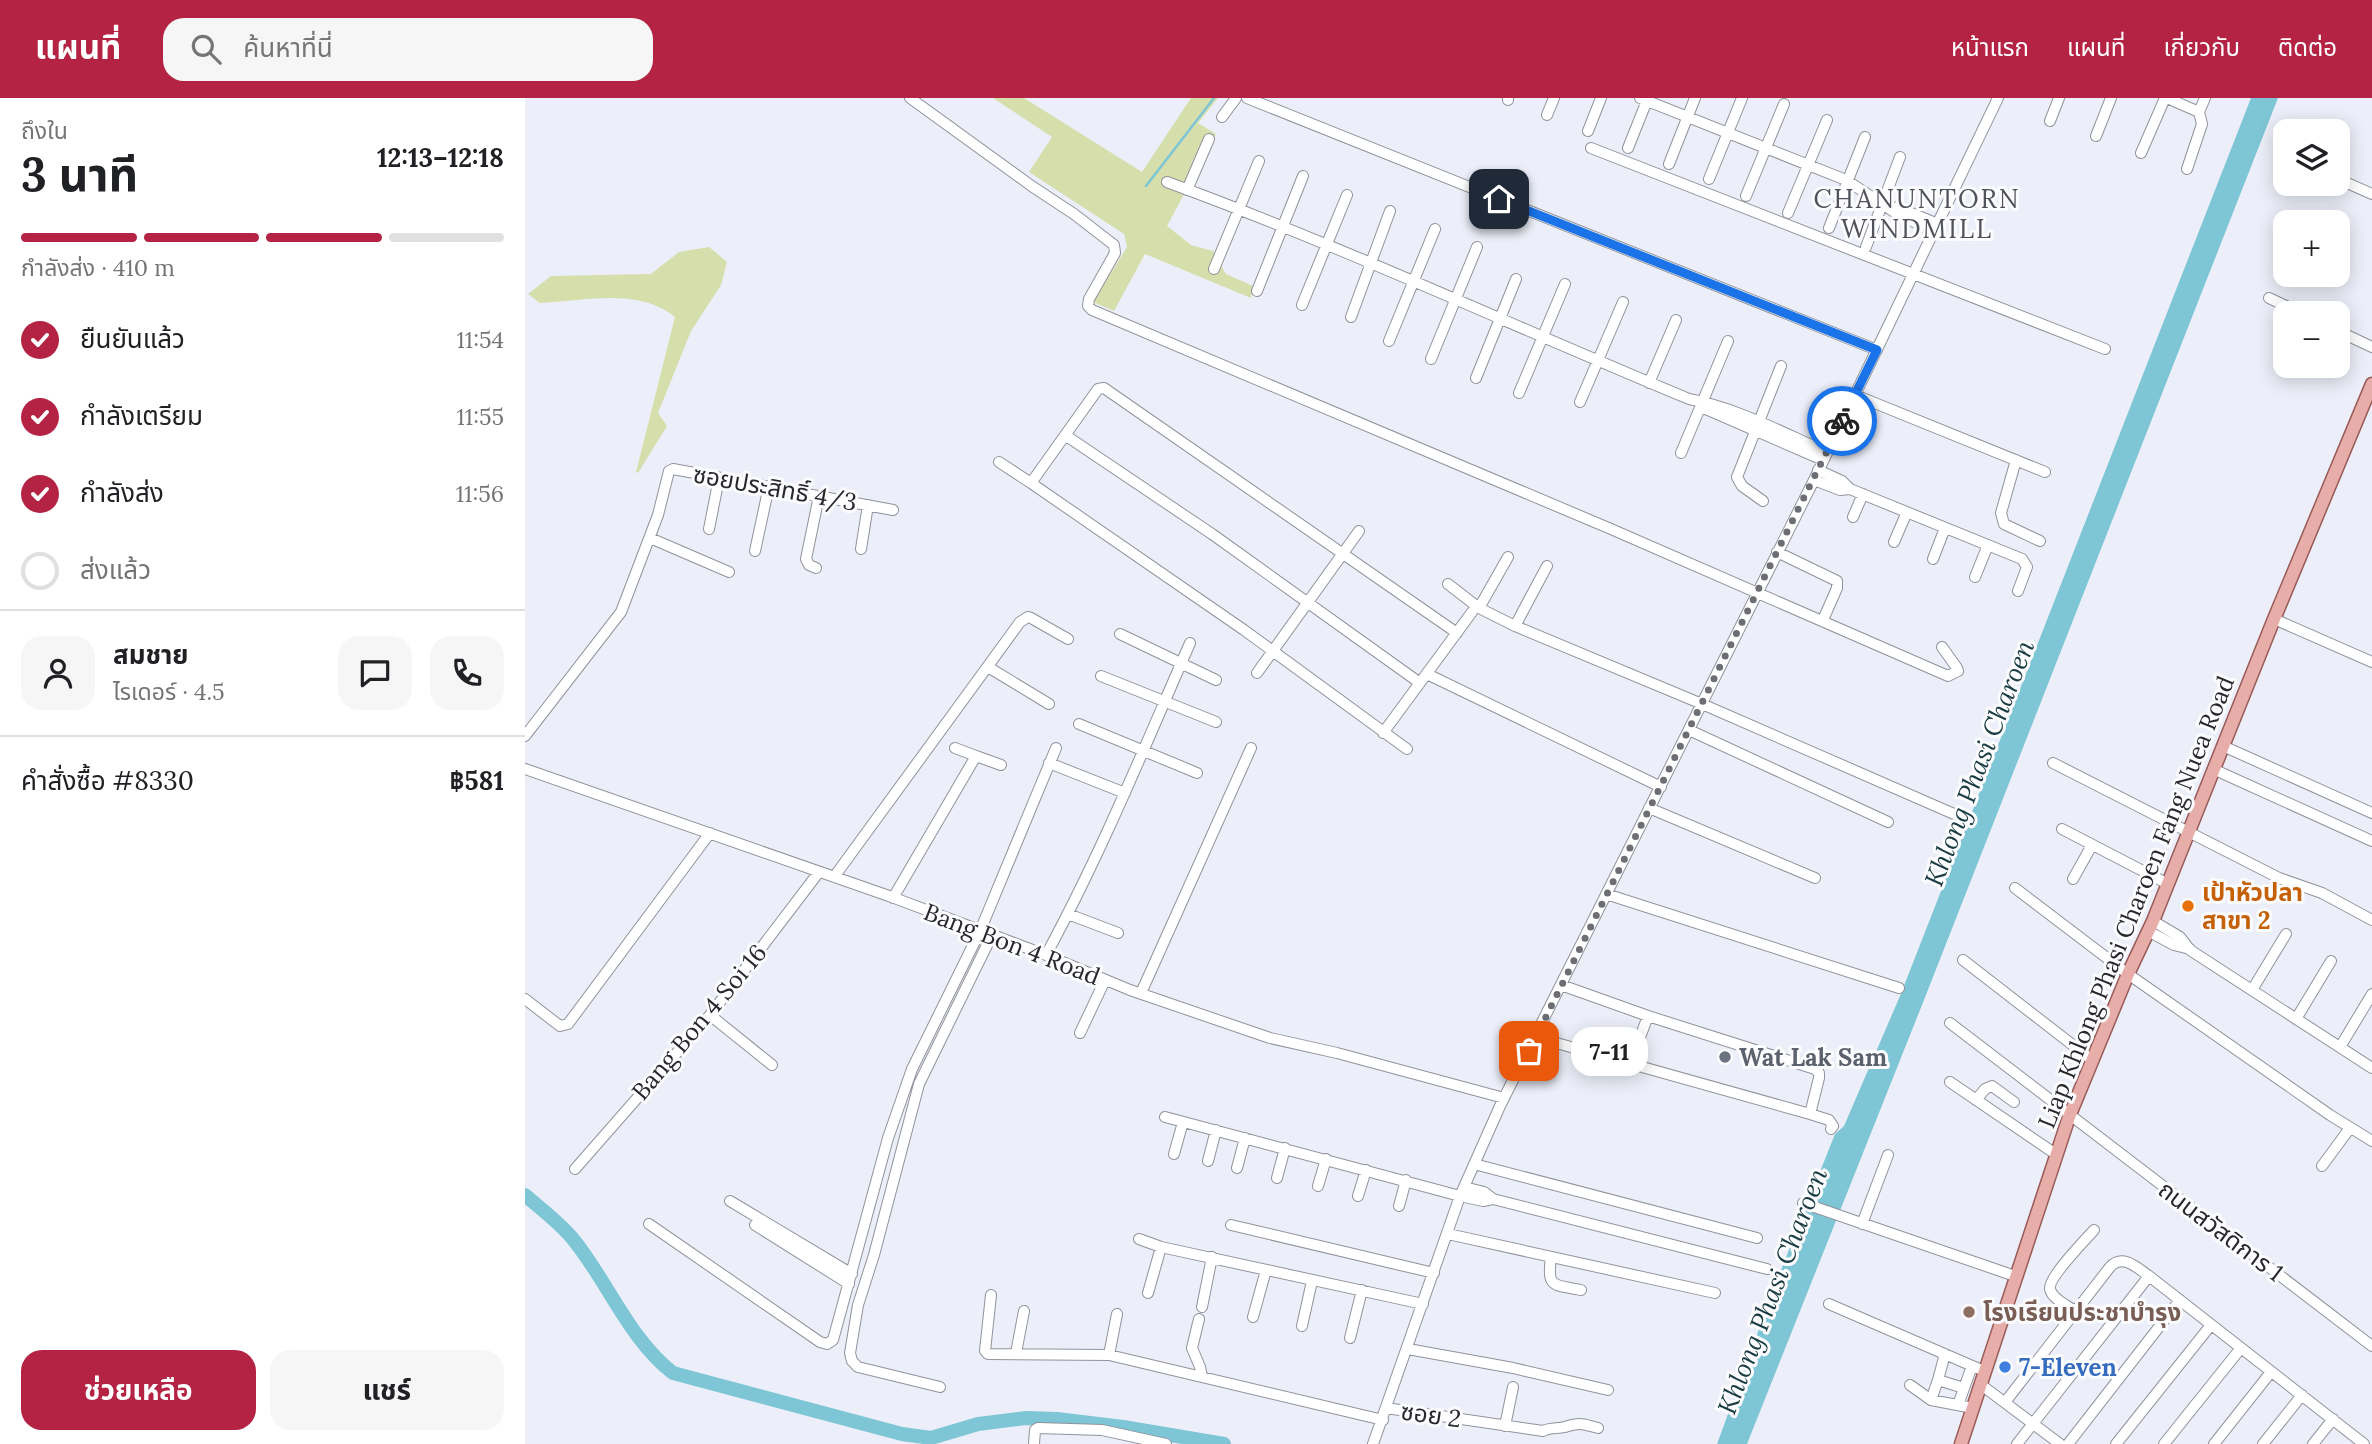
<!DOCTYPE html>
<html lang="th">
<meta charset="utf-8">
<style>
body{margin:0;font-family:Lora,"Noto Sans Thai",serif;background:#f6f6f6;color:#202124;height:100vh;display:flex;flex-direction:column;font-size:26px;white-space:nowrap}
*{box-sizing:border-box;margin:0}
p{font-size:23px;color:#757577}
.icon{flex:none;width:38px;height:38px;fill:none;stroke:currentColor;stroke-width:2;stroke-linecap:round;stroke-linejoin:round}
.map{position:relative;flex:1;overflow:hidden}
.details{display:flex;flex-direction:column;background:#fff;width:525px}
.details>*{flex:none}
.fabs{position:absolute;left:1748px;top:21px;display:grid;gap:14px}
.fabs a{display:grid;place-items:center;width:77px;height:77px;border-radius:14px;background:#fff;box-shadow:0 4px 18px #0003;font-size:35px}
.pin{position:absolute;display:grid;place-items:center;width:60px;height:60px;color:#fff;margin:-30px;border-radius:14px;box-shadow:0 4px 10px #0006}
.courier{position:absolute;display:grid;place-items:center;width:70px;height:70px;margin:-35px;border:5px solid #1a73e8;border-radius:50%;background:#fff;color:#222;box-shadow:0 2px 9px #0007}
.bubble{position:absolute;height:49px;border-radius:21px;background:#fff;box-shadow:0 4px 18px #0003;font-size:23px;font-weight:700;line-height:49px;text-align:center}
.summary em{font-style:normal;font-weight:700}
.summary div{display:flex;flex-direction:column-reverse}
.summary{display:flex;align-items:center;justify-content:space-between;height:119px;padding:0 21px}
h1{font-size:46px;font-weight:700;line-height:52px}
.bar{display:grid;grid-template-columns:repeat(4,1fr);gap:10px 7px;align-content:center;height:84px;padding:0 21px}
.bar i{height:9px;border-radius:5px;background:#e0e0e0}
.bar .active{background:#b42244}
.bar p{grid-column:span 4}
.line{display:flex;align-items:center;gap:18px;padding:0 21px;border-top:2px solid #e0e0e0}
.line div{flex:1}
.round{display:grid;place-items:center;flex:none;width:74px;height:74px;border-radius:21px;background:#f6f6f6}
ol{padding:0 21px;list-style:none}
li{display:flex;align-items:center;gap:21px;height:77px}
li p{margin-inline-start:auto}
li .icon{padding:7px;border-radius:50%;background:#b42244;color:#fff;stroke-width:4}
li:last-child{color:#757577}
li i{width:38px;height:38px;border:4px solid #e0e0e0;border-radius:50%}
.action{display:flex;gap:14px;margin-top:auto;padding:14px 21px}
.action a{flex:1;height:80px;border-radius:21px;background:#b42244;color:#fff;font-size:28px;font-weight:700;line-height:80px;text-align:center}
.action a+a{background:#f6f6f6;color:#202124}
header{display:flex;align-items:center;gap:42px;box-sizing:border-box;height:98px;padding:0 35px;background:#b42244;color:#fff}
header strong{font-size:33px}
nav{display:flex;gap:38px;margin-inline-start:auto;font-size:24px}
.search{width:490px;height:63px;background:#f6f6f6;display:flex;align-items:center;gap:18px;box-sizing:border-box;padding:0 24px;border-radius:21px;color:#757577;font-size:26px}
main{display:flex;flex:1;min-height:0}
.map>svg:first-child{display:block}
.green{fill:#d6deac}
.water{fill:#7ec6d5}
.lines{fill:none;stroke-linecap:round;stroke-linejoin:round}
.stream{stroke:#7ec6d5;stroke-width:2.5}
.river{stroke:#7ec6d5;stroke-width:14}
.minor-casing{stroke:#90939c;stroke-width:12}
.major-casing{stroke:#995b58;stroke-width:15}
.minor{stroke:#fff;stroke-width:10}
.major{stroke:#e7ada9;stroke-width:12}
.done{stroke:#6c6e74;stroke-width:7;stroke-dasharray:0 12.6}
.route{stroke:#1a73e8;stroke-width:9}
.food-dot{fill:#e8710a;stroke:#fcfcfe;stroke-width:2.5}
.worship-dot{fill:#6b7280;stroke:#fcfcfe;stroke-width:2.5}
.education-dot{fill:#8d6e63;stroke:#fcfcfe;stroke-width:2.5}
.shop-dot{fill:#3f7fe0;stroke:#fcfcfe;stroke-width:2.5}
.labels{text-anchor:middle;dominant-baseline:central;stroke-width:6;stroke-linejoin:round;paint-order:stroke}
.street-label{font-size:24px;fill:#27282c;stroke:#fcfcfe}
.food-label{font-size:24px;font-weight:bold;fill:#c56008;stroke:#fcfcfe;text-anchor:start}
.worship-label{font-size:24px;font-weight:bold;fill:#5b616d;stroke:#fcfcfe;text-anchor:start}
.education-label{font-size:24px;font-weight:bold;fill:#785e54;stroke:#fcfcfe;text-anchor:start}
.shop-label{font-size:24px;font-weight:bold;fill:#366cbe;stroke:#fcfcfe;text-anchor:start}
.neighbourhood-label{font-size:26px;letter-spacing:2px;fill:#50525b;stroke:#fcfcfe}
.water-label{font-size:26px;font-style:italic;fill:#193c43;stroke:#fcfcfe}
</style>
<header>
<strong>แผนที่</strong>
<div class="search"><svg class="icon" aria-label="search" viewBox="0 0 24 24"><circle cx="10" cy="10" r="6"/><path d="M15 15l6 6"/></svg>ค้นหาที่นี่</div>
<nav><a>หน้าแรก</a><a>แผนที่</a><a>เกี่ยวกับ</a><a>ติดต่อ</a></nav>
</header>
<main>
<section class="details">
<div class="summary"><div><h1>3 นาที</h1><p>ถึงใน</p></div><em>12:13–12:18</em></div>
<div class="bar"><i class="active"></i><i class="active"></i><i class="active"></i><i></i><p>กำลังส่ง · 410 m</p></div>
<ol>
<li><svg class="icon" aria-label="check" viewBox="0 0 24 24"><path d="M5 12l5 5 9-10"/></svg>ยืนยันแล้ว<p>11:54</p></li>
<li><svg class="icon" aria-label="check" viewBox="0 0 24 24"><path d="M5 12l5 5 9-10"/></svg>กำลังเตรียม<p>11:55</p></li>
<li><svg class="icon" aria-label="check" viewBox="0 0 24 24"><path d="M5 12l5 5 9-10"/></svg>กำลังส่ง<p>11:56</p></li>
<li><i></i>ส่งแล้ว</li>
</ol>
<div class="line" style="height:126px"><a class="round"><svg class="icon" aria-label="person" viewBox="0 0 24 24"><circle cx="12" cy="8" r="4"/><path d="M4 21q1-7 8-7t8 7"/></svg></a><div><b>สมชาย</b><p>ไรเดอร์ · 4.5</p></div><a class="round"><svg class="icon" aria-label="chat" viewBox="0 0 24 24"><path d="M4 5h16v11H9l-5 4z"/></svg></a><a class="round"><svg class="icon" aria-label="phone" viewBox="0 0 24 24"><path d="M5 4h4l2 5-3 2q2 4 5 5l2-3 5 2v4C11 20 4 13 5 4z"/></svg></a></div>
<div class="line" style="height:91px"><div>คำสั่งซื้อ #8330</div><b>฿581</b></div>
<div class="action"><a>ช่วยเหลือ</a><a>แชร์</a></div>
</section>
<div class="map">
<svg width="1847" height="1346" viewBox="0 0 1847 1346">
<rect width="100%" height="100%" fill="#eceff9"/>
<path class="green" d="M468 0H499L617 74 666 0H693L673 25 691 36 642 128 666 147 688 153 701 176 728 188 726 200 620 156 589 213 568 204 602 149 599 136 504 74 527 39Z
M184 149 202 164 196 187 166 233 133 315 142 328 113 375 111 374 150 219C114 189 58 203 15 205L3 196 26 178 126 176 154 154Z"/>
<path class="water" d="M1726 0H1753L1397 907 1222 1346H1192L1252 1182 1310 1036 1319 1028 1375 898Z"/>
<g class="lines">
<path class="stream" d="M621 88 689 0"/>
<path class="river" d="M0 1097C16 1111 35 1125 48 1141 83 1184 104 1241 148 1275L377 1336 406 1340 453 1326 501 1320 532 1321 598 1329 699 1346"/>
<g class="minor-casing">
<path id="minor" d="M385 0 508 89 549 116 589 147 590 155 564 201 563 208 567 212 1086 431 1423 578 1433 573 1432 570 1417 549
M722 0 1352 252
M1115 0 1321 82 1371 115 1409 134
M1642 0 1674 14
M983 2V0
M1022 17 1029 0
M697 19 711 0
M1525 23 1534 0
M1063 33 1076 0
M1571 38 1586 0
M1066 50 1580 251
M1103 50 1123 0
M1616 55 1640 0
M1759 56 1760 57
M1144 66 1170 0
M1662 71 1677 26 1674 14 1680 0
M1184 81 1217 0
M1813 81 1847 96
M642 84C819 149 990 229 1164 301 1212 310 1258 335 1302 354
M662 92 684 41
M1221 98 1259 6
M1372 109 1413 126
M1263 115 1302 22
M1304 130 1340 39
M1341 149 1375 59
M689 171 734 63
M732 193 778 78
M1744 200 1776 215
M777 207 822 97
M826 219 865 113
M1813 233 1847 249
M864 243 910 131
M906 261 952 149
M951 280 991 181
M1124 285 1151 222
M994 295 1040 186
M1330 297 1520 374
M1055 304 1098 204
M1176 309 1298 362
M540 337 687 436 895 585
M1156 355 1203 243
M1491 362 1476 415 1479 426 1515 443
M474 364 506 385 573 291 579 290 932 535
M1293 372 1317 383 1325 391 1497 461 1502 469 1493 493
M1289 382 1315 392 1325 391
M506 385 719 532 882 651
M1238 403 1217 388 1212 379 1256 268
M1328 419 1338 396
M184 431 194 380
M125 440 204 474
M1369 444 1382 414
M336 451 343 407
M230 453 244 388
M1252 454 1312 483V490L1298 522
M983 459 954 510 990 528
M1408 461 1420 430
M1022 468 990 528 1177 606 1429 716
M291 470 284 467 281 461 294 398
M1450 479 1463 447
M923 486 954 510
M1749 521 1847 564
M595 536 691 582
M463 569 524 606
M732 575 834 433
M902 576 1136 689
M576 578 691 624
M554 626 672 675
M1164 632 1363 724
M858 635 947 514
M0 638 96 514 133 417 144 373 148 371 368 412
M1698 648 1847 715
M430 650 451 658
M524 665 600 695
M1528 665 1754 780 1797 795 1847 822
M0 671 364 798 521 857 605 892 745 940 812 955 979 1000
M1688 671 1847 743
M1124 710 1290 780
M1537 731 1643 786
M309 779 495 524 503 519 506 520 543 541
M1548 781 1567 747
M1490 790 1603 876 1805 1017 1847 1043
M1081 796 1374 890
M368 800 451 658 476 667
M543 816 593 835
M1628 823 1655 839 1665 852 1847 970
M1623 833 1649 847 1665 851
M521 857C576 756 619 650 665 545
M1438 862 1567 962
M1036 887 1123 918 1290 971 1294 975V980L1285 1016
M1727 892 1761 836
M616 895 726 650
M0 901 35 928 43 926 185 735
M185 917 247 967
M1771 921 1806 863
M1425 925 1847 1248
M555 935 580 882
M1010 939 1285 1016 1304 1022 1308 1028 1306 1031
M1815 949 1847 896
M1105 966 1123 918
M1425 984 1532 1057
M1451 1002 1460 991 1467 988 1489 1004
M640 1019 935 1098 958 1103 968 1101
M649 1056 658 1024
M683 1063 691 1032
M949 1066 1232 1140
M1797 1068 1825 1030
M712 1070 720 1040
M50 1071 185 917 294 774
M752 1080 760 1050
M793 1088 801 1061
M939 1089 959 1094 968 1101 1242 1171
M833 1098 841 1072
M205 1103 327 1176
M1278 1105 1490 1178
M874 1108 881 1082
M124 1126 295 1244 302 1246 308 1242 363 1040 387 971 455 833 531 650
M1337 1126 1363 1057
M230 1127 324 1186
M706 1127 909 1175
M923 1136 1190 1195
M614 1141 636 1149 898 1206
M1026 1159C1022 1191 1028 1186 1056 1192
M623 1195 636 1149
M466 1197 460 1253 463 1256 584 1257 858 1322
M1304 1206 1459 1273
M677 1209 687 1159
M1550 1213C1543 1208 1527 1201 1525 1191 1523 1180 1560 1142 1569 1132
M728 1219 741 1172
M674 1221 667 1250 675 1269 677 1278
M777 1228 787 1183
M825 1240 837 1192
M883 1251 988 1270 1083 1292
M491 1255 499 1213
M1420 1256 1413 1282 1439 1290
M584 1257 592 1216
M1455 1286 1535 1346
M1385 1287 1406 1302 1448 1310
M415 1289 333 1269 327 1263 325 1255 333 1207 349 1157 394 986 467 837
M1406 1302 1413 1282
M1481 1303 1585 1169C1598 1155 1612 1170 1624 1178L1839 1346
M1433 1307 1447 1268
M861 1310 1018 1333C1026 1329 1032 1331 1040 1329 1056 1324 1057 1326 1073 1330
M980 1328 988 1289
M509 1346 510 1332 513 1330 577 1332 641 1346
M848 1346 935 1098 975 1008 1289 382 1473 0
M1492 1346 1624 1178
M1543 1346 1655 1202
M1591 1346 1686 1227
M1639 1346 1716 1250
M1689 1346 1746 1274
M1738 1346 1777 1297
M1788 1346 1808 1321"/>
</g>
<g class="major-casing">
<path id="major" d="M1436 1346 1544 1019 1603 876 1628 823 1749 521 1847 286"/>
</g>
<use href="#minor" class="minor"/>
<use href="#major" class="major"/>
</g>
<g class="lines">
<path class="done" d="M1004 953 1317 323"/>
<path class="route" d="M974 101 1352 252 1317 323"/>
</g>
<circle class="food-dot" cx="1663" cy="808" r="7"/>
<circle class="worship-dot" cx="1200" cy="959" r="7"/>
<circle class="education-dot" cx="1444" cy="1214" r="7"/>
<circle class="shop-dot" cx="1480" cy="1269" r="7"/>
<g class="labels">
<g class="street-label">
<text transform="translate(250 390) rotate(10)">ซอยประสิทธิ์ 4/3</text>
<text transform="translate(1611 804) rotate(-68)">Liap Khlong Phasi Charoen Fang Nuea Road</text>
<text transform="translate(487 846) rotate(21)">Bang Bon 4 Road</text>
<text transform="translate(174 924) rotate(-50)">Bang Bon 4 Soi 16</text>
<text transform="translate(1696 1133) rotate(37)">ถนนสวัสดิการ 1</text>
<text transform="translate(906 1317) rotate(8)">ซอย 2</text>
</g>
<g class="food-label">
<text x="1677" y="794">เป้าหัวปลา<tspan x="1677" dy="28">สาขา 2</tspan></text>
</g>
<g class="worship-label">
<text x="1214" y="959">Wat Lak Sam</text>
</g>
<g class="education-label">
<text x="1458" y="1214">โรงเรียนประชาบำรุง</text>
</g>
<g class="shop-label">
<text x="1494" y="1269">7-Eleven</text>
</g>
<g class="neighbourhood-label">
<text x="1392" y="100">CHANUNTORN<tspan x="1392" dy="30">WINDMILL</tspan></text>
</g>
<g class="water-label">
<text transform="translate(1454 665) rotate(-69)">Khlong Phasi Charoen</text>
<text transform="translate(1247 1193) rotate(-69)">Khlong Phasi Charoen</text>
</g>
</g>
</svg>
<div class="fabs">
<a><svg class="icon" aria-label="layers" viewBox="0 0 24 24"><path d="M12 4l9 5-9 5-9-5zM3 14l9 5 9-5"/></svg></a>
<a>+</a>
<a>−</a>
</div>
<div class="pin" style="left:1004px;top:953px;background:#ea580c"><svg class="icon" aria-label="bag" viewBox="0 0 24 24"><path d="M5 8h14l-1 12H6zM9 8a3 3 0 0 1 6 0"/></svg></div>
<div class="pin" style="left:974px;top:101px;background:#1f2937"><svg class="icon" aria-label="home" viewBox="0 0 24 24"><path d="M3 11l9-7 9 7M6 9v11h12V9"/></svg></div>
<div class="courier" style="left:1317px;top:323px"><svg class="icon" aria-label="bike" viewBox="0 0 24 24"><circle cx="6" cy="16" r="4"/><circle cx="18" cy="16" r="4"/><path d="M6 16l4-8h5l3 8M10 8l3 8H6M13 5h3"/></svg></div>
<div class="bubble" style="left:1046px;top:929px;width:77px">7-11</div>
</div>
</main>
